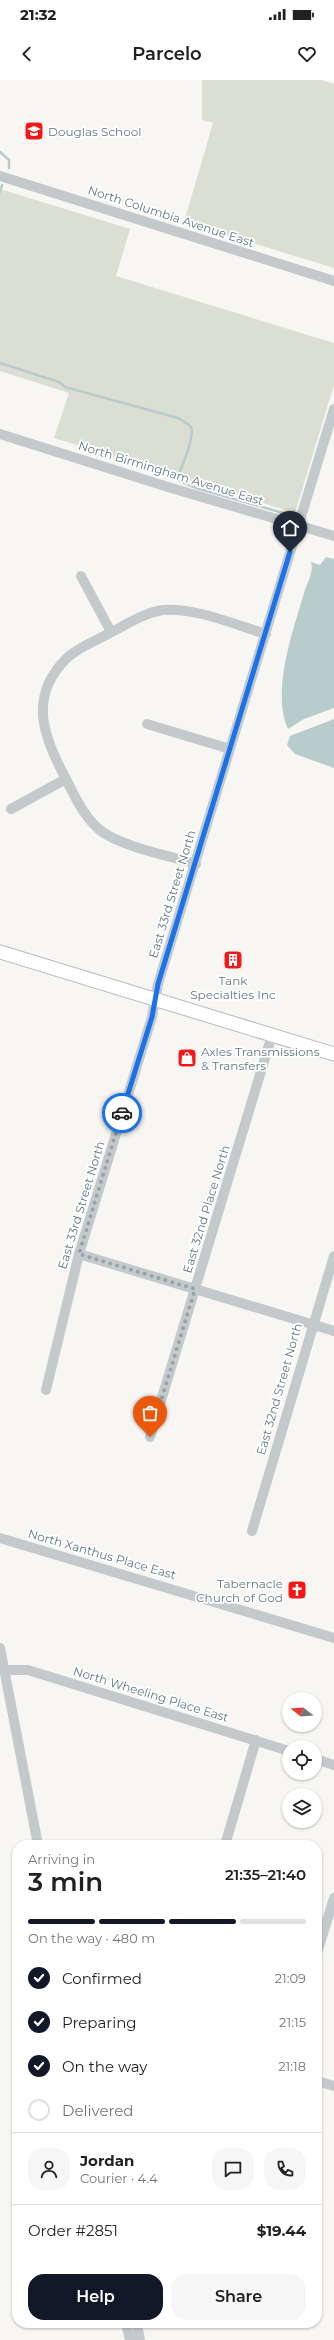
<!DOCTYPE html>
<meta charset="utf-8">
<style>
body{margin:0;font-family:Montserrat,sans-serif;background:#f6f6f6;color:#202124;height:100vh;display:flex;flex-direction:column;font-size:15px;white-space:nowrap}
*{box-sizing:border-box;margin:0}
p{font-size:13px;color:#757577}
.icon{flex:none;width:22px;height:22px;fill:none;stroke:currentColor;stroke-width:2;stroke-linecap:round;stroke-linejoin:round}
.map{position:relative;flex:1;overflow:hidden}
.details{position:absolute;left:12px;top:1760px;width:310px;height:488px;display:flex;flex-direction:column;background:#fff;border-radius:16px;box-shadow:0 1px 3px #0004}
.details>*{flex:none}
.needle{width:26px;rotate:287deg}
.controls{position:absolute;left:282px;top:1612px;display:grid;gap:8px}
.controls a{display:grid;place-items:center;width:40px;height:40px;border-radius:50%;background:#fff;box-shadow:0 1px 3px #0004;font-size:20px}
.pin{position:absolute;display:grid;place-items:center;width:34px;height:34px;color:#fff;margin:-41px -17px;border-radius:50% 50% 50% 0;rotate:-45deg;box-shadow:0 0 4px #0007}
.pin .icon{rotate:45deg}
.courier{position:absolute;display:grid;place-items:center;width:40px;height:40px;margin:-20px;border:3px solid #1a73e8;border-radius:50%;background:#fff;color:#222;box-shadow:0 1px 5px #0007}
.head em{font-style:normal;font-weight:600}
.head div{display:flex;flex-direction:column-reverse}
.head{display:flex;align-items:center;justify-content:space-between;height:68px;padding:0 16px}
h1{font-size:26px;font-weight:600;line-height:30px}
.bar{display:grid;grid-template-columns:repeat(4,1fr);gap:6px 4px;align-content:center;height:48px;padding:0 16px}
.bar i{height:5px;border-radius:3px;background:#e0e0e0}
.bar .active{background:#111827}
.bar p{grid-column:span 4}
.line{display:flex;align-items:center;gap:10px;padding:0 16px;border-top:1px solid #e0e0e0}
.line div{flex:1}
.round{display:grid;place-items:center;flex:none;width:42px;height:42px;border-radius:16px;background:#f6f6f6}
ol{padding:0 16px;list-style:none}
li{display:flex;align-items:center;gap:12px;height:44px}
li p{margin-inline-start:auto}
li .icon{padding:4px;border-radius:50%;background:#111827;color:#fff;stroke-width:4}
li:last-child{color:#757577}
li i{width:22px;height:22px;border:2px solid #e0e0e0;border-radius:50%}
.button{display:flex;gap:8px;margin-top:auto;padding:8px 16px}
.button a{flex:1;height:46px;border-radius:16px;background:#111827;color:#fff;font-size:16px;font-weight:600;line-height:46px;text-align:center}
.button a+a{background:#f6f6f6;color:#202124}
.status{display:flex;justify-content:space-between;align-items:center;height:28px;padding:0 20px;background:#fff;direction:ltr}
.status svg{height:11px;fill:currentColor}
header{display:flex;justify-content:space-between;align-items:center;height:52px;padding:0 16px;background:#fff;font-size:18px;font-weight:600}
.map>svg:first-child{display:block}
.green{fill:#dbdfd3}
.water{fill:#b9cccc}
.lines{fill:none;stroke-linecap:round;stroke-linejoin:round}
.stream{stroke:#b9cccc;stroke-width:2.5}
.major-casing{stroke:#b6bdbf;stroke-width:15}
.minor{stroke:#c4cacc;stroke-width:10}
.major{stroke:#fff;stroke-width:13}
.done{stroke:#94a5a9;stroke-width:4;stroke-dasharray:0 7.2}
.route{stroke:#1a73e8;stroke-width:5}
.labels{text-anchor:middle;dominant-baseline:central;stroke-width:3.5;stroke-linejoin:round;paint-order:stroke}
.poi-label{font-size:12px;fill:#5e7a81;stroke:#fff;text-anchor:start}
.street-label{font-size:12px;fill:#5e7a81;stroke:#fff}
</style>
<div class="status"><b>21:32</b><svg viewBox="0 0 49 12"><path d="M0 12V9h3v3zM5 12V6h3v6zM10 12V3h3v9zM15 12V0h3v12zM26 1h20v11H26zM47 4h2v5h-2z"/></svg></div>
<header><svg class="icon" aria-label="back" viewBox="0 0 24 24"><path d="M15 5l-7 7 7 7"/></svg>Parcelo<svg class="icon" aria-label="heart" viewBox="0 0 24 24"><path d="M12 20l-8-8c-3-5 5-10 8-4 3-6 11-1 8 4z"/></svg></header>
<div class="map">
<svg width="334" height="2260" viewBox="0 0 334 2260">
<rect width="100%" height="100%" fill="#f7f6f3"/>
<path class="green" d="M202 0H321L334 4V188L184 142 213 43 202 40Z
M0 109 130 149 116 196 334 263V305L295 433 54 358 69 313 0 291Z"/>
<path class="water" d="M326 477 334 479V628L304 639 288 649C271 611 293 551 304 513 307 502 314 493 311 482L320 485Z
M334 639V688L295 674 287 665 290 656Z"/>
<g class="lines">
<path class="stream" d="M0 72 9 80V88
M0 112 2 105
M0 283 59 302 65 307 178 338C182 341 188 343 191 347 195 356 182 387 178 396L180 401 196 408 290 435"/>
<g class="major-casing">
<path id="major" d="M0 872 334 974"/>
</g>
<path class="minor" d="M0 96 334 201
M0 354 168 407 334 456
M81 496 111 552
M147 644 230 669
M11 729 66 699
M196 784C170 776 125 767 104 753 85 740 75 717 65 697 43 656 28 616 67 578 77 568 93 562 106 555 124 546 143 533 163 530 194 527 236 545 266 554
M79 1174 334 1251
M46 1310 79 1174 152 937 158 904 334 329
M150 1357 272 955
M252 1451 334 1176
M0 1458 334 1558
M0 1568 38 1765
M4 1590H28L289 1671
M315 1679 334 1685
M225 1765 256 1660
M317 1873 334 1818
M317 2001 334 2006
M126 2243 130 2260
M137 2243 140 2260"/>
<use href="#major" class="major"/>
</g>
<g class="lines">
<path class="done" d="M122 1033 79 1174 195 1209 150 1357"/>
<path class="route" d="M122 1033 152 937 158 904 290 472"/>
</g>
<defs>
<g id="school-square" transform="scale(1)"><rect x="-9" y="-9" width="18" height="18" rx="4" fill="#f51615" stroke="#fff"/><path d="M0-5L7-2L0 1L-7-2ZM-4 1L0 2.5L4 1V4Q0 6-4 4Z" fill="#fff"/></g>
<g id="building-square" transform="scale(1)"><rect x="-9" y="-9" width="18" height="18" rx="4" fill="#f51615" stroke="#fff"/><path d="M-4-6H4V6H1V3H-1V6H-4ZM-2.5-4.3h1.7v1.8h-1.7ZM.8-4.3h1.7v1.8H.8ZM-2.5-1h1.7V.8h-1.7ZM.8-1h1.7V.8H.8Z" fill="#fff"/></g>
<g id="shop-square" transform="scale(1)"><rect x="-9" y="-9" width="18" height="18" rx="4" fill="#f51615" stroke="#fff"/><path d="M-5-2.5h2.3a2.7 3.5 0 0 1 5.4 0H5L5.5 6h-11ZM-1.5-2.5h3a1.5 2.3 0 0 0-3 0Z" fill="#fff"/></g>
<g id="church-square" transform="scale(1)"><rect x="-9" y="-9" width="18" height="18" rx="4" fill="#f51615" stroke="#fff"/><path d="M-1.2-6h2.4v3.5h3.3v2.4h-3.3V6h-2.4V-.1h-3.3v-2.4h3.3Z" fill="#fff"/></g>
</defs>
<g fill-rule="evenodd">
<use href="#school-square" x="34" y="51"/>
<use href="#building-square" x="233" y="880"/>
<use href="#shop-square" x="187" y="978"/>
<use href="#church-square" x="297" y="1510"/>
</g>
<g class="labels">
<g class="poi-label">
<text x="48" y="51">Douglas School</text>
<text x="233" y="900" text-anchor="middle">Tank<tspan x="233" dy="14">Specialties Inc</tspan></text>
<text x="201" y="971">Axles Transmissions<tspan x="201" dy="14">&amp; Transfers</tspan></text>
<text x="283" y="1503" text-anchor="end">Tabernacle<tspan x="283" dy="14">Church of God</tspan></text>
</g>
<g class="street-label">
<text transform="translate(171 136) rotate(18)">North Columbia Avenue East</text>
<text transform="translate(171 393) rotate(17)">North Birmingham Avenue East</text>
<text transform="translate(172 814) rotate(-73)">East 33rd Street North</text>
<text transform="translate(81 1125) rotate(-73)">East 33rd Street North</text>
<text transform="translate(206 1129) rotate(-73)">East 32nd Place North</text>
<text transform="translate(279 1309) rotate(-74)">East 32nd Street North</text>
<text transform="translate(102 1474) rotate(16)">North Xanthus Place East</text>
<text transform="translate(151 1614) rotate(17)">North Wheeling Place East</text>
</g>
</g>
</svg>
<div class="controls">
<a><svg class="needle" viewBox="-14 -14 28 28"><path d="M0-13l5 13h-10z" fill="#e53935"/><path d="M0 13l5-13h-10z" fill="#757577"/></svg></a>
<a><svg class="icon" aria-label="locate" viewBox="0 0 24 24"><circle cx="12" cy="12" r="6"/><path d="M12 2v4M12 18v4M2 12h4M18 12h4"/></svg></a>
<a><svg class="icon" aria-label="layers" viewBox="0 0 24 24"><path d="M12 4l9 5-9 5-9-5zM3 14l9 5 9-5"/></svg></a>
</div>
<div class="pin" style="left:150px;top:1357px;background:#ea580c"><svg class="icon" aria-label="bag" viewBox="0 0 24 24"><path d="M5 8h14l-1 12H6zM9 8a3 3 0 0 1 6 0"/></svg></div>
<div class="pin" style="left:290px;top:472px;background:#1f2937"><svg class="icon" aria-label="home" viewBox="0 0 24 24"><path d="M3 11l9-7 9 7M6 9v11h12V9"/></svg></div>
<div class="courier" style="left:122px;top:1033px"><svg class="icon" aria-label="car" viewBox="0 0 24 24"><path d="M5 17H2v-5l4-1 3-4h7l3 4 3 1v5h-3M9 17h6M6 11h13"/><circle cx="7" cy="17" r="2"/><circle cx="17" cy="17" r="2"/></svg></div>
<section class="details">
<div class="head"><div><h1>3 min</h1><p>Arriving in</p></div><em>21:35–21:40</em></div>
<div class="bar"><i class="active"></i><i class="active"></i><i class="active"></i><i></i><p>On the way · 480 m</p></div>
<ol>
<li><svg class="icon" aria-label="check" viewBox="0 0 24 24"><path d="M5 12l5 5 9-10"/></svg>Confirmed<p>21:09</p></li>
<li><svg class="icon" aria-label="check" viewBox="0 0 24 24"><path d="M5 12l5 5 9-10"/></svg>Preparing<p>21:15</p></li>
<li><svg class="icon" aria-label="check" viewBox="0 0 24 24"><path d="M5 12l5 5 9-10"/></svg>On the way<p>21:18</p></li>
<li><i></i>Delivered</li>
</ol>
<div class="line" style="height:72px"><a class="round"><svg class="icon" aria-label="person" viewBox="0 0 24 24"><circle cx="12" cy="8" r="4"/><path d="M4 21q1-7 8-7t8 7"/></svg></a><div><b>Jordan</b><p>Courier · 4.4</p></div><a class="round"><svg class="icon" aria-label="chat" viewBox="0 0 24 24"><path d="M4 5h16v11H9l-5 4z"/></svg></a><a class="round"><svg class="icon" aria-label="phone" viewBox="0 0 24 24"><path d="M5 4h4l2 5-3 2q2 4 5 5l2-3 5 2v4C11 20 4 13 5 4z"/></svg></a></div>
<div class="line" style="height:52px"><div>Order #2851</div><b>$19.44</b></div>
<div class="button"><a>Help</a><a>Share</a></div>
</section>
</div>
